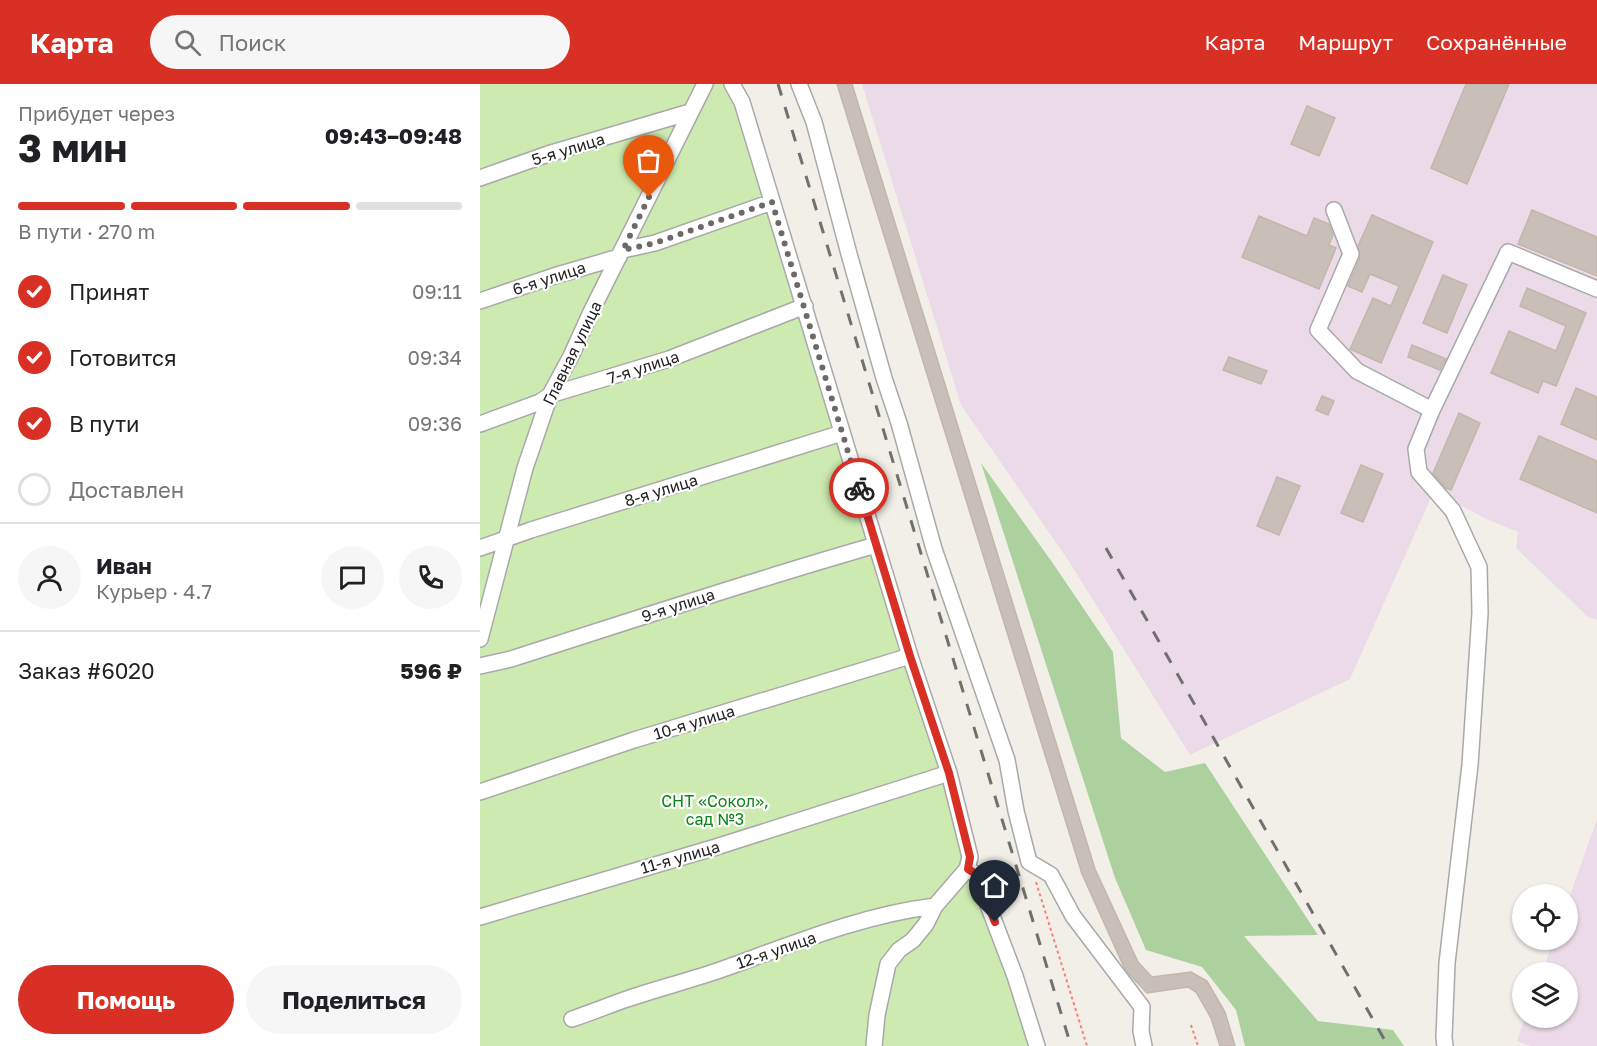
<!DOCTYPE html>
<html lang="ru">
<meta charset="utf-8">
<style>
body{margin:0;font-family:"Golos Text",sans-serif;background:#f6f6f6;color:#202124;height:100vh;display:flex;flex-direction:column;font-size:22px;white-space:nowrap}
*{box-sizing:border-box;margin:0}
p{font-size:20px;color:#757577}
.icon{flex:none;width:33px;height:33px;fill:none;stroke:currentColor;stroke-width:2;stroke-linecap:round;stroke-linejoin:round}
.map{position:relative;flex:1;overflow:hidden}
.details{display:flex;flex-direction:column;background:#fff;width:480px}
.details>*{flex:none}
.buttons{position:absolute;left:1032px;top:800px;display:grid;gap:12px}
.buttons a{display:grid;place-items:center;width:66px;height:66px;border-radius:50%;background:#fff;box-shadow:0 2px 4px #0004;font-size:30px}
.pin{position:absolute;display:grid;place-items:center;width:51px;height:51px;color:#fff;margin:-62px -26px;border-radius:50% 50% 50% 0;rotate:-45deg;box-shadow:0 0 6px #0007}
.pin .icon{rotate:45deg}
.courier{position:absolute;display:grid;place-items:center;width:60px;height:60px;margin:-30px;border:4px solid #d93025;border-radius:50%;background:#fff;color:#222;box-shadow:0 2px 8px #0007}
.overview em{font-style:normal;font-weight:700}
.overview div{display:flex;flex-direction:column-reverse}
.overview{display:flex;align-items:center;justify-content:space-between;height:102px;padding:0 18px}
h1{font-size:39px;font-weight:700;line-height:45px}
.bar{display:grid;grid-template-columns:repeat(4,1fr);gap:9px 6px;align-content:center;height:72px;padding:0 18px}
.bar i{height:8px;border-radius:4px;background:#e0e0e0}
.bar .active{background:#d93025}
.bar p{grid-column:span 4}
.line{display:flex;align-items:center;gap:15px;padding:0 18px;border-top:2px solid #e0e0e0}
.line div{flex:1}
.round{display:grid;place-items:center;flex:none;width:63px;height:63px;border-radius:32px;background:#f6f6f6}
ol{padding:0 18px;list-style:none}
li{display:flex;align-items:center;gap:18px;height:66px}
li p{margin-inline-start:auto}
li .icon{padding:6px;border-radius:50%;background:#d93025;color:#fff;stroke-width:4}
li:last-child{color:#757577}
li i{width:33px;height:33px;border:3px solid #e0e0e0;border-radius:50%}
.action{display:flex;gap:12px;margin-top:auto;padding:12px 18px}
.action a{flex:1;height:69px;border-radius:36px;background:#d93025;color:#fff;font-size:24px;font-weight:700;line-height:69px;text-align:center}
.action a+a{background:#f6f6f6;color:#202124}
header{display:flex;align-items:center;gap:36px;box-sizing:border-box;height:84px;padding:0 30px;background:#d93025;color:#fff}
header strong{font-size:28px}
nav{display:flex;gap:33px;margin-inline-start:auto;font-size:21px}
.search{width:420px;height:54px;background:#f6f6f6;display:flex;align-items:center;gap:15px;box-sizing:border-box;padding:0 21px;border-radius:33px;color:#757577;font-size:22px}
main{display:flex;flex:1;min-height:0}
.map>svg:first-child{display:block}
.industrial{fill:#ebdbe8}
.grass{fill:#cdebb0}
.forest{fill:#add19e}
.building{fill:#c7bfb8;stroke:#c4b6ab;stroke-width:1.5}
.lines{fill:none;stroke-linecap:round;stroke-linejoin:round}
.minor-casing{stroke:#a9a9a9;stroke-width:18}
.path{stroke:#fa8072;stroke-width:2;stroke-dasharray:3 3;stroke-linecap:butt}
.minor{stroke:#fff;stroke-width:15}
.rail{stroke:#707070;stroke-width:3;stroke-dasharray:12 12;stroke-linecap:butt}
.done{stroke:#6b6a68;stroke-width:6;stroke-dasharray:0 10.8}
.route{stroke:#d93025;stroke-width:8}
.labels{text-anchor:middle;dominant-baseline:central;stroke-width:4.5;stroke-linejoin:round;paint-order:stroke}
.street-label{font-size:16px;fill:#222;stroke:#fff}
.park-label{font-size:16px;fill:#0c8416;stroke:#fff}
</style>
<header>
<strong>Карта</strong>
<div class="search"><svg class="icon" aria-label="search" viewBox="0 0 24 24"><circle cx="10" cy="10" r="6"/><path d="M15 15l6 6"/></svg>Поиск</div>
<nav><a>Карта</a><a>Маршрут</a><a>Сохранённые</a></nav>
</header>
<main>
<section class="details">
<div class="overview"><div><h1>3 мин</h1><p>Прибудет через</p></div><em>09:43–09:48</em></div>
<div class="bar"><i class="active"></i><i class="active"></i><i class="active"></i><i></i><p>В пути · 270 m</p></div>
<ol>
<li><svg class="icon" aria-label="check" viewBox="0 0 24 24"><path d="M5 12l5 5 9-10"/></svg>Принят<p>09:11</p></li>
<li><svg class="icon" aria-label="check" viewBox="0 0 24 24"><path d="M5 12l5 5 9-10"/></svg>Готовится<p>09:34</p></li>
<li><svg class="icon" aria-label="check" viewBox="0 0 24 24"><path d="M5 12l5 5 9-10"/></svg>В пути<p>09:36</p></li>
<li><i></i>Доставлен</li>
</ol>
<div class="line" style="height:108px"><a class="round"><svg class="icon" aria-label="person" viewBox="0 0 24 24"><circle cx="12" cy="8" r="4"/><path d="M4 21q1-7 8-7t8 7"/></svg></a><div><b>Иван</b><p>Курьер · 4.7</p></div><a class="round"><svg class="icon" aria-label="chat" viewBox="0 0 24 24"><path d="M4 5h16v11H9l-5 4z"/></svg></a><a class="round"><svg class="icon" aria-label="phone" viewBox="0 0 24 24"><path d="M5 4h4l2 5-3 2q2 4 5 5l2-3 5 2v4C11 20 4 13 5 4z"/></svg></a></div>
<div class="line" style="height:78px"><div>Заказ #6020</div><b>596 ₽</b></div>
<div class="action"><a>Помощь</a><a>Поделиться</a></div>
</section>
<div class="map">
<svg width="1117" height="962" viewBox="0 0 1117 962">
<rect width="100%" height="100%" fill="#f2efe9"/>
<path class="industrial" d="M382 0H1117V536L1108 533 1036 464 1038 448 1004 434 954 407 870 595 710 671 588 476 481 321Z
M1117 735V962H1050L1037 957 1045 933H1088V888H1062L1074 855H1088V817Z"/>
<path class="grass" d="M0 0H261L537 915 555 962H0Z"/>
<path class="forest" d="M501 379 572 478 633 568 641 654 685 688 725 679 838 851 764 852 838 937 913 946 924 962H765L756 926 722 883 666 866 635 794Z"/>
<path class="building" d="M357 0H372L615 785 658 878 672 893 711 888 727 897 745 928 755 962H740L731 934 716 908 708 903 667 909 650 891 644 883 602 790Z
M986 0H1029L987 100 951 84Z
M827 22 855 34 839 72 811 60Z
M1052 126 1117 153V192L1038 160Z
M892 131 953 158 901 279 870 265 893 214 911 222 919 202 890 190 882 208 868 202 880 174 878 162Z
M779 132 827 152 834 134 849 140 853 151 849 161 856 164 839 205 762 173Z
M963 191 987 201 967 249 943 239Z
M1047 204 1106 229 1076 302 1063 297 1058 309 1011 289 1029 247 1076 267 1086 242 1040 222Z
M932 261 966 275 960 286 928 273Z
M749 273 787 287 781 300 743 286Z
M1096 304 1117 313V356L1081 340Z
M842 312 854 317 848 331 836 326Z
M979 329 1000 339 971 406 966 404 953 389Z
M1059 352 1117 377V429L1040 395Z
M881 381 903 390 883 438 861 429Z
M797 393 820 402 799 451 777 442Z"/>
<g class="lines">
<g class="minor-casing">
<path id="minor" d="M252 0 262 18 430 572 469 689 490 773 487 785 496 790 500 800 535 892 557 962
M319 0 334 38 369 170 404 294 419 339 454 465 527 676 536 727 549 778 571 791 593 832 662 923 661 947 664 962
M0 94 68 70 210 28
M854 126 871 170 838 246 877 287 952 326 936 365 939 388 973 427 999 483 1000 529 990 681 967 879 964 953 965 962
M143 166 175 159 292 118
M0 217 74 192 139 173
M952 326 1028 168 1117 205
M0 340 60 318 70 311 189 275 325 222
M0 464 51 446 362 349
M0 555 45 384 70 311 91 272 111 228 225 0
M0 582 31 575C153 536 273 496 396 461
M0 708 154 656 430 572
M0 833 236 763 469 689
M92 935C110 929 127 922 144 916 176 905 208 897 240 886 310 861 381 831 455 822L487 785
M394 962 397 931 408 880 419 866 433 856 446 840 455 822"/>
</g>
<path class="path" d="M556 798 607 962
M711 941 718 962"/>
<use href="#minor" class="minor"/>
<path class="rail" d="M298 0 591 962
M626 464 908 962"/>
</g>
<g class="lines">
<path class="done" d="M169 113 143 166 175 159 292 118 379 404"/>
<path class="route" d="M379 404 430 572 469 689 490 773 488 785 496 790 515 838"/>
</g>
<g class="labels">
<g class="street-label">
<text transform="translate(88 65) rotate(-17)">5-я улица</text>
<text transform="translate(69 194) rotate(-18)">6-я улица</text>
<text transform="translate(92 269) rotate(-64)">Главная улица</text>
<text transform="translate(163 283) rotate(-18)">7-я улица</text>
<text transform="translate(181 406) rotate(-17)">8-я улица</text>
<text transform="translate(198 521) rotate(-18)">9-я улица</text>
<text transform="translate(214 638) rotate(-17)">10-я улица</text>
<text transform="translate(200 773) rotate(-16)">11-я улица</text>
<text transform="translate(296 866) rotate(-19)">12-я улица</text>
</g>
<g class="park-label">
<text x="235" y="717">СНТ «Сокол»,<tspan x="235" dy="18">сад №3</tspan></text>
</g>
</g>
</svg>
<div class="buttons">
<a><svg class="icon" aria-label="locate" viewBox="0 0 24 24"><circle cx="12" cy="12" r="6"/><path d="M12 2v4M12 18v4M2 12h4M18 12h4"/></svg></a>
<a><svg class="icon" aria-label="layers" viewBox="0 0 24 24"><path d="M12 4l9 5-9 5-9-5zM3 14l9 5 9-5"/></svg></a>
</div>
<div class="pin" style="left:169px;top:113px;background:#ea580c"><svg class="icon" aria-label="bag" viewBox="0 0 24 24"><path d="M5 8h14l-1 12H6zM9 8a3 3 0 0 1 6 0"/></svg></div>
<div class="pin" style="left:515px;top:838px;background:#1f2937"><svg class="icon" aria-label="home" viewBox="0 0 24 24"><path d="M3 11l9-7 9 7M6 9v11h12V9"/></svg></div>
<div class="courier" style="left:379px;top:404px"><svg class="icon" aria-label="bike" viewBox="0 0 24 24"><circle cx="6" cy="16" r="4"/><circle cx="18" cy="16" r="4"/><path d="M6 16l4-8h5l3 8M10 8l3 8H6M13 5h3"/></svg></div>
</div>
</main>
